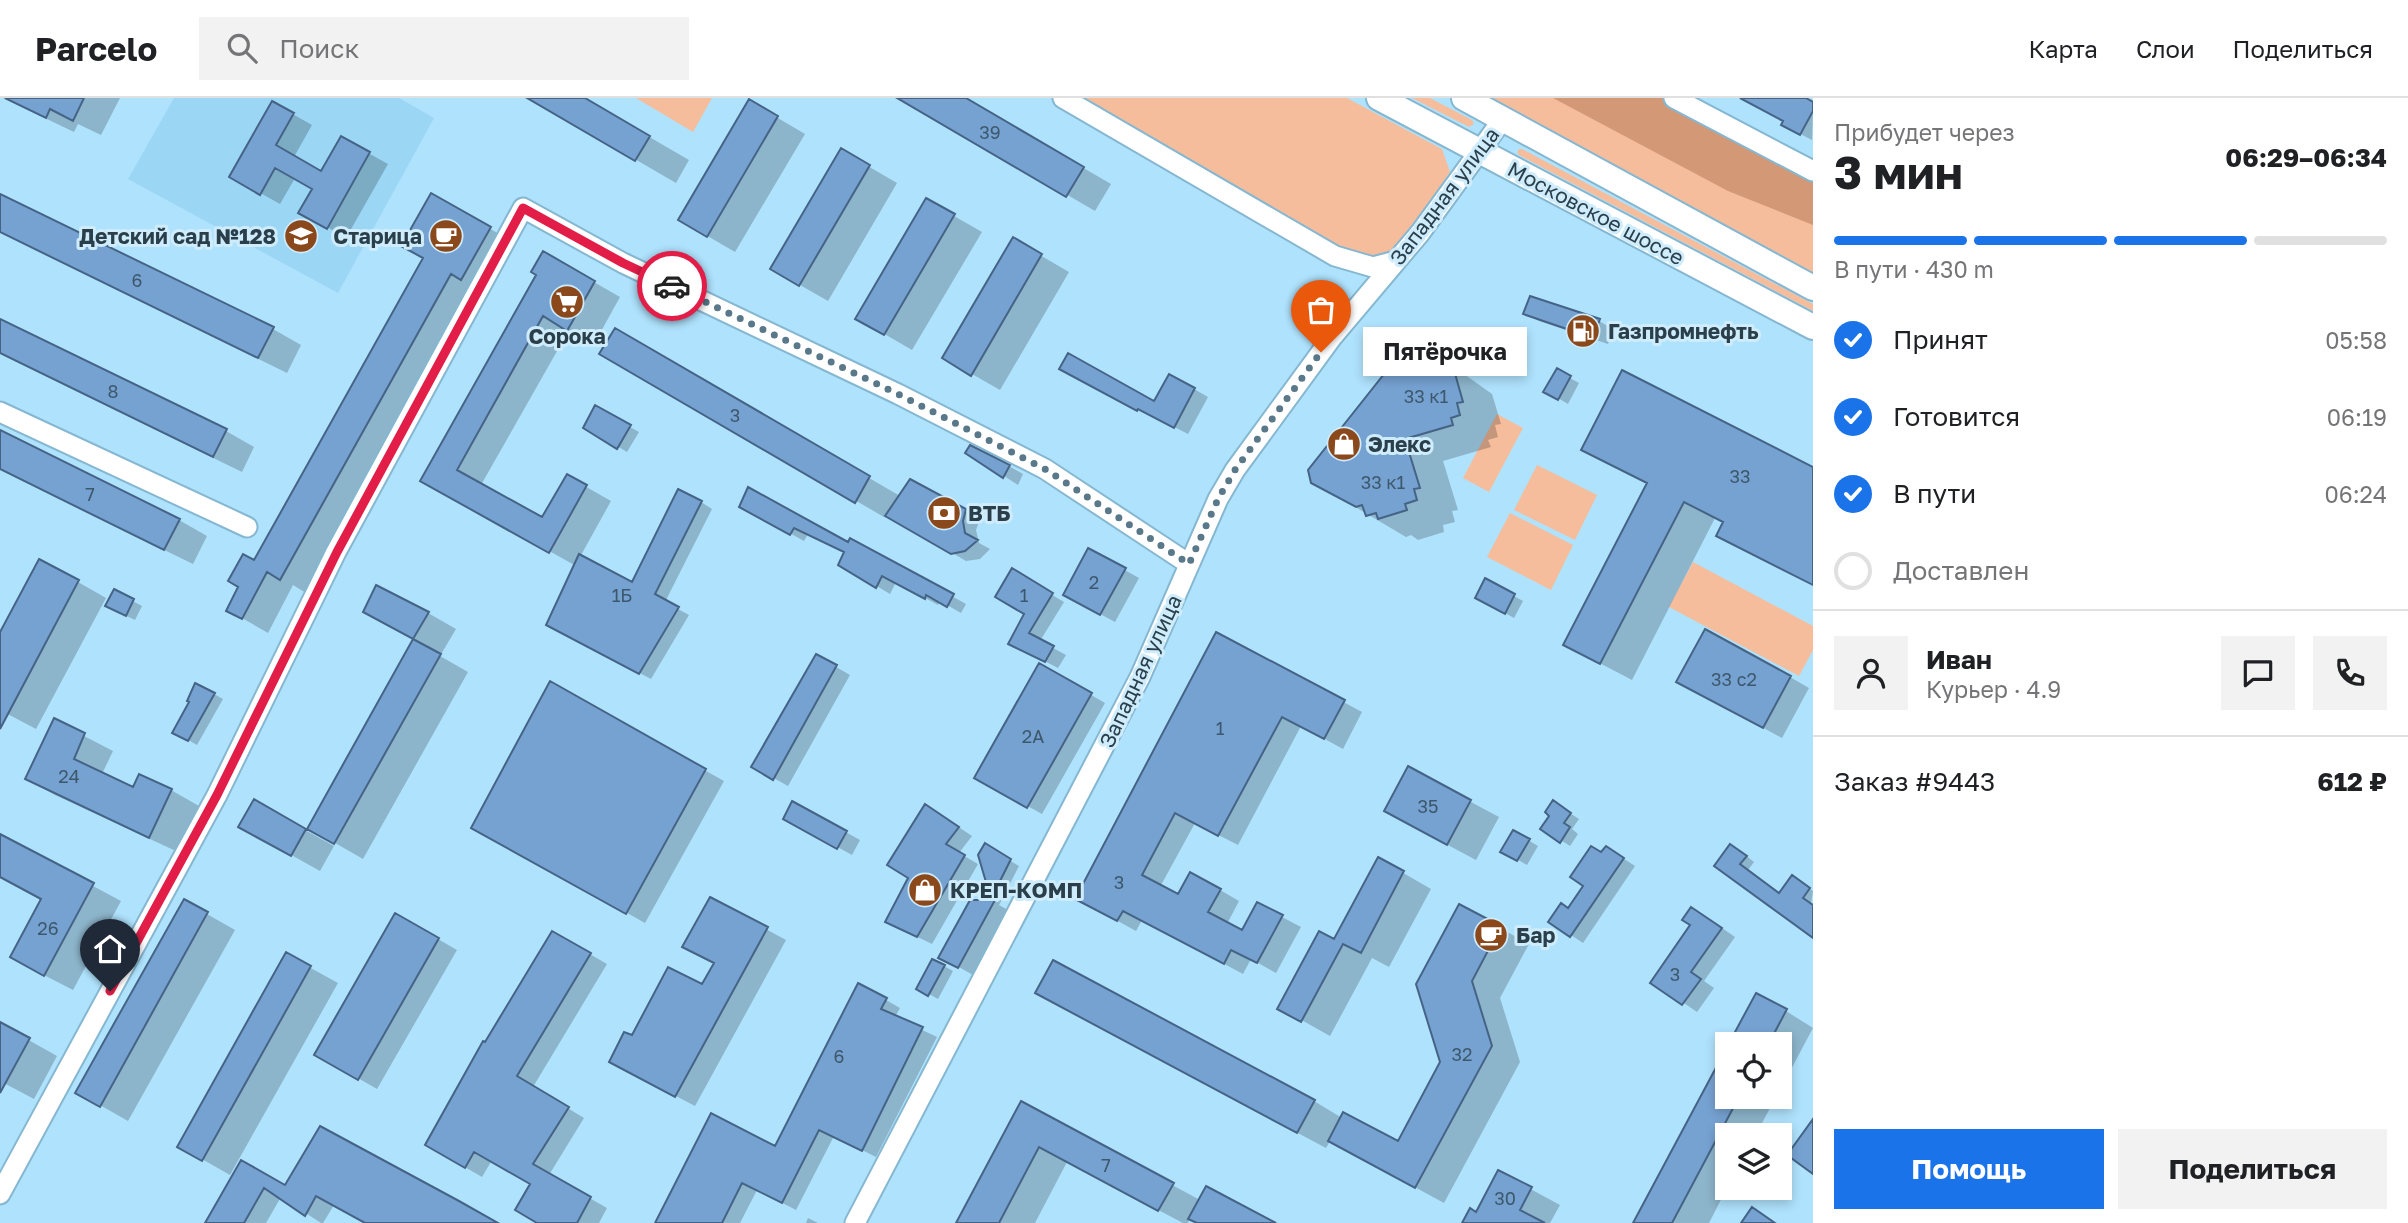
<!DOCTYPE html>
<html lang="ru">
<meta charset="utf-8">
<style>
body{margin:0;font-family:"Golos Text",sans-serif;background:#f2f2f2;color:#202124;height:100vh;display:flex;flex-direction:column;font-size:26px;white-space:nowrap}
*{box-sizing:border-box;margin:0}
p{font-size:23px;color:#757577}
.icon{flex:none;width:38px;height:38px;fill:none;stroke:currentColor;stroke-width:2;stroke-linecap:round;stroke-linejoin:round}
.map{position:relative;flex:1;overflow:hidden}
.side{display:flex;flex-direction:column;background:#fff;width:595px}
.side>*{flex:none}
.controls{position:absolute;left:1715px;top:934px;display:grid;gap:14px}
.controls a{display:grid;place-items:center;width:77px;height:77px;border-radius:0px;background:#fff;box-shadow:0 4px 10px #0003;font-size:35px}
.pin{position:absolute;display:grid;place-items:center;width:60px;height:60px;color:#fff;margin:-72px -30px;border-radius:50% 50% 50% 0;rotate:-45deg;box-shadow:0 0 7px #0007}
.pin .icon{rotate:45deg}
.courier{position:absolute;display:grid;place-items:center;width:70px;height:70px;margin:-35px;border:5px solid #e11d48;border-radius:50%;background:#fff;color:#222;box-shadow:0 2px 9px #0007}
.bubble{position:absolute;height:49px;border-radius:0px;background:#fff;box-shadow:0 4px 10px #0003;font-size:23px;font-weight:700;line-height:49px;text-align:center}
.headline em{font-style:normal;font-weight:700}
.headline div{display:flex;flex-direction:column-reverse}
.headline{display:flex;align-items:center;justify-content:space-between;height:119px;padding:0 21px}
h1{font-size:46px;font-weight:700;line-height:52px}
.bar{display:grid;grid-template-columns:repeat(4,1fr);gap:10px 7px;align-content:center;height:84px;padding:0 21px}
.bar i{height:9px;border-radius:5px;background:#e0e0e0}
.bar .current{background:#1a73e8}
.bar p{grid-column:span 4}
.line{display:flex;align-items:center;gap:18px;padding:0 21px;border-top:2px solid #e0e0e0}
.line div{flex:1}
.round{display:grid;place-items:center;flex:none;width:74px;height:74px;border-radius:0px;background:#f2f2f2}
ol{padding:0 21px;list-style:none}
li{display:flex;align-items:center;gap:21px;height:77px}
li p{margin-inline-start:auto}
li .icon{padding:7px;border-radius:50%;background:#1a73e8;color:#fff;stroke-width:4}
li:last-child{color:#757577}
li i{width:38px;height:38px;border:4px solid #e0e0e0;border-radius:50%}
.button{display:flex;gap:14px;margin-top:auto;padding:14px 21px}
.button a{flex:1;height:80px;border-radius:0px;background:#1a73e8;color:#fff;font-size:28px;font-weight:700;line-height:80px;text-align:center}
.button a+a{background:#f2f2f2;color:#202124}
header{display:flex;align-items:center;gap:42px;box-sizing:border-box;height:98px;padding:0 35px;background:#fff;border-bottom:2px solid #e0e0e0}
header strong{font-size:33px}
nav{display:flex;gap:38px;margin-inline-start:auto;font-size:24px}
.search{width:490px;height:63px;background:#f2f2f2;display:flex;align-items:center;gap:18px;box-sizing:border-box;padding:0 24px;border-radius:0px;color:#757577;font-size:26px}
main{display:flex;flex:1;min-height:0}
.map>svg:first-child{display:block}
.built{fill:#9bd6f5}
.green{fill:#f6bd9d}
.forest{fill:#d39876}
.shadow{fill:#0003}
.building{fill:#76a2d2;stroke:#456485;stroke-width:2}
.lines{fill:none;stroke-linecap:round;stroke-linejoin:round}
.minor-casing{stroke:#85b7d1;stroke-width:23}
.major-casing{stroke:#85b7d1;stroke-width:28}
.minor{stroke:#fff;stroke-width:19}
.major{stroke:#fff;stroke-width:24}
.done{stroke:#597889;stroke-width:7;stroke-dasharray:0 12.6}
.route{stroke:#e11d48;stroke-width:9}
.labels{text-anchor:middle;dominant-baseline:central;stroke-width:6;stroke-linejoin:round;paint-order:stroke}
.number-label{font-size:18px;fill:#3d586c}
.street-label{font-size:21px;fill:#2a3f4a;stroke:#ceecfc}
.poi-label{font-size:21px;font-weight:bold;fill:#2a3f4a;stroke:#ceecfc;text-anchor:start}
</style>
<header>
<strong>Parcelo</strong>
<div class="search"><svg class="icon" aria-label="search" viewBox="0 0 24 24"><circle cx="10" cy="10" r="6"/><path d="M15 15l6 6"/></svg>Поиск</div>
<nav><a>Карта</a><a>Слои</a><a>Поделиться</a></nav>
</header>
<main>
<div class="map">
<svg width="1813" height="1125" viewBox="0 0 1813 1125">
<rect width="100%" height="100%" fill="#afe2fd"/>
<path class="built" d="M174 0H399L434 20 338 195 128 81Z"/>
<path class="green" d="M636 0H712L693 34Z
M1077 0H1347L1442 51 1450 74 1396 153 1378 162 1337 151Z
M1412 0H1430L1472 22 1474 26 1469 29Z
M1464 0H1674L1813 73V181Z
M1519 51H1522L1813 206V213L1519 57 1517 54Z
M1497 316 1523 330 1489 394 1463 380Z
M1537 367 1597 397 1575 442 1514 412Z
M1510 415 1573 447 1551 492 1487 459Z
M1693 464 1813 528V552L1799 578 1669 509Z"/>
<path class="forest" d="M1553 0H1674L1813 73V127L1728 93Z"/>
<path class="shadow" d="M3 0H120L101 37 78 26 74 34Z
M530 0H582L689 62 676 85Z
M901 0H963L1111 86 1095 113Z
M1750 0H1784L1813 13 1812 42 1783 27 1785 23Z
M749 3 805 36 735 154 680 122Z
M273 5 312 27 294 59 322 75 341 40 388 66 346 140 301 114 314 91 295 80 280 106 232 79Z
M842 53 897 85 828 203 772 171Z
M431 97 515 145 306 495 293 487 268 535 228 512 425 160Z
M0 98 273 231 301 247 287 275 0 134Z
M926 102 982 134 912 252 857 220Z
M1014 142 1069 174 1000 292 944 260Z
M543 155 620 199 594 246 569 232 481 387 543 422 567 378 611 403 580 459 632 486 701 404 712 411 665 504 689 517 651 581 560 533 576 468 423 382 538 176Z
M1525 215 1599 223 1613 231 1608 246 1539 223Z
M0 223 226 333 254 349 242 374 0 256Z
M615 232 900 398 965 413 980 421 976 432 979 445 990 451 980 461 966 463 886 416 884 419 602 255Z
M1411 244 1450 266 1492 296 1501 326 1495 327 1498 339 1488 342 1491 349 1443 363 1458 412 1452 413 1455 424 1443 427 1444 434 1418 442 1411 437 1406 439 1313 384Z
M1557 273 1579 285 1568 306 1546 293Z
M1075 278 1155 305 1194 291 1208 299 1188 336Z
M596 310 639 334 627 354 585 329Z
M0 334 179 422 207 438 193 466 0 372Z
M1584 351 1813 371V487L1718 437 1724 425 1715 420 1632 582 1565 547 1648 386Z
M967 354 1009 368 1023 376 1018 387Z
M755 416 849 447 851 442 966 506 961 515 940 503 938 507 896 484 890 496 840 466 845 455 808 436 804 443Z
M1089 452 1139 480 1115 524 1065 497Z
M1012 473 1064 504 1040 543 1066 557 1058 570 1023 552 1026 516Z
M1486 483 1523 503 1514 520 1477 499Z
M78 484 106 500 36 631 0 612V538Z
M114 493 142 508 135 522 116 513Z
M428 515 456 531 440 558 468 574 363 761 309 730 415 541 394 529Z
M1217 536 1362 614 1343 651 1301 628 1238 747 1195 725 1160 789 1178 799 1220 792 1239 803 1227 826 1243 834 1282 819 1301 829 1276 875 1251 861 1243 876 1142 822 1136 833 1096 811Z
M817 558 850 577 788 688 754 669Z
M1039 567 1105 605 1042 716 976 679Z
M1790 579 1809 590 1782 640 1698 594Z
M550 586 724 683 645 825 474 729Z
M214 596 223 601 197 647 174 634Z
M55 623 113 653 102 676 134 691 171 692 199 708 178 754 55 697 27 681Z
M1409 671 1499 719 1476 762 1414 729Z
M254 704 334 748 320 773 268 744Z
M793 705 860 742 852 757 785 720Z
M1562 710 1579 721 1572 731 1578 736 1570 748 1543 731Z
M939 716 972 738 959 755 978 766 932 846 901 831 911 780Z
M1514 734 1538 748 1527 767 1503 753Z
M0 738 121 803 73 892 40 875 43 801 0 779Z
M986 748 1019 768 999 807 1008 812 973 877 941 859 971 804H1000L992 800 980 758Z
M1740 753 1754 764 1748 772 1780 797 1802 785 1813 793 1811 806 1813 808V838L1716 768Z
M1602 756 1618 757 1635 768 1583 845 1550 823 1569 812Z
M1379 761 1431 791 1389 869 1372 860 1330 938 1280 910 1335 843Z
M710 801 786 842 695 1008 630 974 633 939 703 888 716 865Z
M184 803 235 832 128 1023 77 994Z
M1460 808 1529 846 1500 900 1520 964 1444 1105 1330 1043 1326 1050 1065 911 1314 1003 1342 1020 1398 1045 1442 964Z
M396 817 457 852 377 991 316 956Z
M1706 819 1735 839 1704 883 1714 890 1697 914 1653 884Z
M553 835 607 866 533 989 584 1020 549 1077 607 1110 599 1125H538L532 1085 492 1062 482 1079 427 1047Z
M287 857 338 885 230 1077 179 1048Z
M944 868 953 873 938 901 918 890Z
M886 902 900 910 895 919 937 939 876 1059 834 1038 796 1112 757 1092 740 1125H657L776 1050Z
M1786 913 1813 930 1780 992V947H1731Z
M0 926 57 958 34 1001 0 983Z
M1727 953V999H1776L1755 1038H1727V1090L1709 1125H1636Z
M1022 1006 1200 1102 1273 1125H1199L1190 1120 1188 1125H1183L1067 1064 1035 1125H958Z
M242 1065 285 1090 494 1125H367L334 1107 323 1125H321L281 1099 266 1125H207Z
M1499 1074 1560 1107 1550 1125H1464L1477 1116Z
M808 1120 818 1125H806Z"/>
<path class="building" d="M5 0H84L73 23 50 11 46 20Z
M527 0H585L650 38 635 63Z
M897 0H966L1084 69 1066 99Z
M1740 0H1806L1813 4V13L1800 37 1781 27 1783 23Z
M749 1 778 18 707 139 678 122Z
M272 3 294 15 276 47 321 73 341 38 370 54 327 131 298 115 312 91 275 70 260 97 229 79Z
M841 50 870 67 799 188 770 171Z
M431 95 491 129 461 182 451 176 280 482 267 474 242 521 226 513 238 489 228 483 243 456 254 462 423 160 401 148Z
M0 96 274 229 258 260 0 134Z
M926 100 955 116 884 237 855 221Z
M1013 139 1042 156 971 278 942 260Z
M543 153 595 183 567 233 543 218 457 372 542 419 567 376 587 387 549 455 420 383 536 177 531 174Z
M1530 198 1600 221 1593 240 1523 216Z
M0 221 227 331 213 359 0 255Z
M615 230 870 378 855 405 599 256Z
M1411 242 1428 253 1432 267 1443 263 1446 274 1454 272 1463 304 1457 305 1460 317 1451 320 1453 327 1405 341 1420 390 1414 391 1417 402 1405 406 1407 412 1378 421 1376 415 1366 418 1362 407 1356 409 1311 385 1308 372Z
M1068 255 1154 303 1169 276 1195 290 1174 330 1138 311 1137 313 1059 271Z
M1557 270 1571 278 1558 302 1543 294Z
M1622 272 1813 369V487L1716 438 1723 424 1684 404 1600 566 1563 547 1647 385 1581 352Z
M595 307 631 327 617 351 583 330Z
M0 332 180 421 164 452 0 371Z
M970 347 1010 367 1003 380 965 355Z
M910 381 966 411 963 423 965 435 978 442 965 453 951 456 885 418Z
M748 389 848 444 850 440 954 496 947 509 926 497 925 501 882 478 876 490 838 467 844 454 794 430 790 437 739 409Z
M678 391 702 403 655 496 679 509 639 576 546 527 579 456 632 484Z
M1088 450 1126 470 1100 517 1063 497Z
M39 461 79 482 0 631V534Z
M1012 470 1053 495 1029 535 1054 548 1045 564 1008 546 1024 516 995 499Z
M1485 480 1515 496 1505 516 1475 500Z
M376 487 429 514 413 541 363 514Z
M114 491 134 501 126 518 105 508Z
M1705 531 1791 578 1763 630 1676 584Z
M1216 534 1345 602 1324 641 1282 619 1218 738 1175 715 1142 777 1178 796 1190 774 1221 791 1208 814 1242 832 1257 804 1283 817 1257 865 1231 852 1224 866 1123 813 1117 823 1075 801Z
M413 541 441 556 334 746 307 731Z
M816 556 837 567 773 682 751 669Z
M1039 565 1092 595 1027 710 974 680Z
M550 583 706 671 626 816 471 730Z
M195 585 215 595 188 643 172 635 189 604 187 603Z
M54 620 85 635 74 661 133 689 139 676 172 691 149 740 25 681Z
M1408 668 1471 702 1447 747 1384 713Z
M254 701 306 731 291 758 238 729Z
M1553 702 1571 715 1564 725 1570 729 1560 745 1540 731 1549 718 1545 714Z
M792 703 847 733 837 751 783 721Z
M925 706 959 729 946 746 965 757 917 839 885 824 908 780 887 767Z
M1513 732 1530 741 1517 763 1500 754Z
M0 736 94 785 44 878 10 859 41 801 0 779Z
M985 745 1011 761 991 801 978 757Z
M1730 746 1747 758 1740 766 1779 795 1792 777 1810 790 1803 800 1813 807V840L1714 768Z
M1591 748 1601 754 1606 748 1624 760 1570 839 1548 824 1561 805 1568 810 1583 788 1570 779Z
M1378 759 1404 773 1361 855 1343 846 1301 924 1277 911 1319 833 1334 841Z
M710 799 768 829 675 999 609 964 624 934 632 937 668 869 702 886 714 865 682 849Z
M184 801 208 814 100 1009 75 995Z
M970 802H995L958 870 938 860Z
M1459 806 1501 828 1472 883 1492 948 1415 1090 1328 1043 1343 1014 1398 1043 1440 964 1416 886Z
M1691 809 1722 830 1691 874 1701 881 1682 907 1650 885 1690 827 1682 822Z
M395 815 439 840 358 982 314 957Z
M552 833 591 855 517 978 569 1009 533 1066 591 1099 577 1125H537L515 1112 530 1086 474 1054 465 1070 425 1047 483 943 485 944Z
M286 854 311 868 202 1063 177 1049Z
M932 861 945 867 928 898 916 891Z
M1053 862 1315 1002 1297 1035 1035 895Z
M858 885 887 900 881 911 923 929 862 1053 819 1032 782 1105 742 1085 722 1125H655L711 1015 775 1048Z
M1756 895 1787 911 1768 947H1728Z
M0 924 30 940 0 995Z
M1727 949V999H1739L1672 1125H1633Z
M1021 1003 1174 1085 1158 1113 1039 1049 999 1125H956Z
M1813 1021V1076L1787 1057Z
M320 1028 459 1103 498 1125H365L316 1098 305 1118 264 1090 244 1125H205L241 1062 285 1087Z
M1498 1072 1532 1089 1520 1112 1545 1125H1462L1470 1110 1476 1114Z
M1206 1088 1276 1125H1197L1188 1121Z
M1752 1109 1775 1125H1741Z"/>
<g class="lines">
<g class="minor-casing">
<path id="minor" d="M1063 0 1335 158 1373 169 1396 163
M1674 0 1813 73
M0 314 247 429
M0 1096 217 697 336 454 523 110 623 165 898 296 1045 371 1189 466
M855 1125 1140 579 1218 401 1235 372 1333 238 1420 135 1503 21"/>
</g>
<g class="major-casing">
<path id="major" d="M1379 0 1813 229
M1464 0 1813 190"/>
</g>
<use href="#minor" class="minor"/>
<use href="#major" class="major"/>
</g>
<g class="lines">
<path class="done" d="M672 188 898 296 1045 371 1189 466 1218 401 1235 372 1321 254"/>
<path class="route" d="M110 893 217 697 337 454 523 110 623 165 672 188"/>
</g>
<defs>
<g id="school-disc" transform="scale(1.75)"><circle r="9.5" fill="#8b481a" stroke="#ceecfc"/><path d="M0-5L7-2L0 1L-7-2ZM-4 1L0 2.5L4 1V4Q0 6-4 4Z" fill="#fff"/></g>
<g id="cafe-disc" transform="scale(1.75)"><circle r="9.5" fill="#8b481a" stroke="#ceecfc"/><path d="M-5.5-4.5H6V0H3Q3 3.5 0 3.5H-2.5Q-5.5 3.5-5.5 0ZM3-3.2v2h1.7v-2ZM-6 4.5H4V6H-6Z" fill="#fff"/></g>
<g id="supermarket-disc" transform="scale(1.75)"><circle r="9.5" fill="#8b481a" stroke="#ceecfc"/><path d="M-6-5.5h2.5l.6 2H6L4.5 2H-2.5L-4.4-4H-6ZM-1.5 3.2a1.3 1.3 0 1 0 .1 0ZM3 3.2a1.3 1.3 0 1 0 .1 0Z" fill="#fff"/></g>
<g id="fuel-disc" transform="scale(1.75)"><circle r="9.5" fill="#8b481a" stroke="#ceecfc"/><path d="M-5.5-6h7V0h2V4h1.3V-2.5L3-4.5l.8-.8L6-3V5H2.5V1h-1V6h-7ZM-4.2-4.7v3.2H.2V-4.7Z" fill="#fff"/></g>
<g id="shop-disc" transform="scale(1.75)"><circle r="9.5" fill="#8b481a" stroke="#ceecfc"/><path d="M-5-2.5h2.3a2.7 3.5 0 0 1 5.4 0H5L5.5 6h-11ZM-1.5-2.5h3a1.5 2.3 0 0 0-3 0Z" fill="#fff"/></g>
<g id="bank-disc" transform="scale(1.75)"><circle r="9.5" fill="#8b481a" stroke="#ceecfc"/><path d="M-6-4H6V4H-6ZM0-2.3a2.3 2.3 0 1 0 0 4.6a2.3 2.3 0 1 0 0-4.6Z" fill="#fff"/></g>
</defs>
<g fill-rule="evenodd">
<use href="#school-disc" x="301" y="138"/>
<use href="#cafe-disc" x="446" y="138"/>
<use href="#supermarket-disc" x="567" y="204"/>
<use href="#fuel-disc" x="1583" y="233"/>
<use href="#shop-disc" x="1344" y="346"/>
<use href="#bank-disc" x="944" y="415"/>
<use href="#shop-disc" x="925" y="792"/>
<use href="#cafe-disc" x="1491" y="837"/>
</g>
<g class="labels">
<g class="number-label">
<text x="990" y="34">39</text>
<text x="137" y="182">6</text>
<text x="113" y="293">8</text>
<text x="1426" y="298">33 к1</text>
<text x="735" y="317">3</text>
<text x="1740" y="378">33</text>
<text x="1383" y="384">33 к1</text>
<text x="90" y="396">7</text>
<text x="1094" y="484">2</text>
<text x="622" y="497">1Б</text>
<text x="1024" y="497">1</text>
<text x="1734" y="581">33 с2</text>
<text x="1220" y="630">1</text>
<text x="1033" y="638">2А</text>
<text x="69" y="678">24</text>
<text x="1428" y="708">35</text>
<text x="1119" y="784">3</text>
<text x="48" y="830">26</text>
<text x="1675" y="876">3</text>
<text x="1462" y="956">32</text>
<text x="839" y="958">6</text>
<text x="1106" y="1067">7</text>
<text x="1505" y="1100">30</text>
</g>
<g class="street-label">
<text transform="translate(1444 98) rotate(-53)">Западная улица</text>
<text transform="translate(1596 115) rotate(28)">Московское шоссе</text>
<text transform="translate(1140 573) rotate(-65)">Западная улица</text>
</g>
<g class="poi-label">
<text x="276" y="138" text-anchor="end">Детский сад №128</text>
<text x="422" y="138" text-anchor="end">Старица</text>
<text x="1608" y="233">Газпромнефть</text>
<text x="567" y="238" text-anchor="middle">Сорока</text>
<text x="1368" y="346">Элекс</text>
<text x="968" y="415">ВТБ</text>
<text x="950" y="792">КРЕП-КОМП</text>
<text x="1516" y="837">Бар</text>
</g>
</g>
</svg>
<div class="controls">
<a><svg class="icon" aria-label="locate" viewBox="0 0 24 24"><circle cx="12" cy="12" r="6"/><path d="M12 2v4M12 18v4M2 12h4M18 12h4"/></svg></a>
<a><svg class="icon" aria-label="layers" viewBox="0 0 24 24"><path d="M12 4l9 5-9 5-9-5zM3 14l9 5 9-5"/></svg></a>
</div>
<div class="pin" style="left:1321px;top:254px;background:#ea580c"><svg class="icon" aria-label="bag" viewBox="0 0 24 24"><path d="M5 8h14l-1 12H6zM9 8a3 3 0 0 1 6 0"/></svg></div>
<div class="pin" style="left:110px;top:893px;background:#1f2937"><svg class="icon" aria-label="home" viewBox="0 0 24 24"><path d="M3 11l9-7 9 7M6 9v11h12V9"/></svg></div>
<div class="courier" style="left:672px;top:188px"><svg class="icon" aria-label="car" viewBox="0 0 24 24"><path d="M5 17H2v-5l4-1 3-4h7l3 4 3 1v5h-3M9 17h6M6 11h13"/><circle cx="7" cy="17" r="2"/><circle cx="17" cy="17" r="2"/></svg></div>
<div class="bubble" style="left:1363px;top:229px;width:164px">Пятёрочка</div>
</div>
<section class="side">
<div class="headline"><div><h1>3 мин</h1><p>Прибудет через</p></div><em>06:29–06:34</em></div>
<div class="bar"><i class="current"></i><i class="current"></i><i class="current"></i><i></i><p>В пути · 430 m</p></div>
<ol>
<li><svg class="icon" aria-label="check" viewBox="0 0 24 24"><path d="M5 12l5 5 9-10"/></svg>Принят<p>05:58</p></li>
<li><svg class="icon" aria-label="check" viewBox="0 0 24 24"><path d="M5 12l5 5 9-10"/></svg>Готовится<p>06:19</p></li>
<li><svg class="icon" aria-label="check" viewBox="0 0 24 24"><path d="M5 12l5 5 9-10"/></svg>В пути<p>06:24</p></li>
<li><i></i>Доставлен</li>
</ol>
<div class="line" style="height:126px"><a class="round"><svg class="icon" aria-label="person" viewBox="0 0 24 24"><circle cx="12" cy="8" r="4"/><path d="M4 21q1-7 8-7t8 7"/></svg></a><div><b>Иван</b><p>Курьер · 4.9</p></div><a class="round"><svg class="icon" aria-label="chat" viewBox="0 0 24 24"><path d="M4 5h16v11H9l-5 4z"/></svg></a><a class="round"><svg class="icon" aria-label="phone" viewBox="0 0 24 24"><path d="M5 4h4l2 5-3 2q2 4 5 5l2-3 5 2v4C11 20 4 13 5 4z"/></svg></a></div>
<div class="line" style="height:91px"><div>Заказ #9443</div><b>612 ₽</b></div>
<div class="button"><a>Помощь</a><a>Поделиться</a></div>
</section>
</main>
